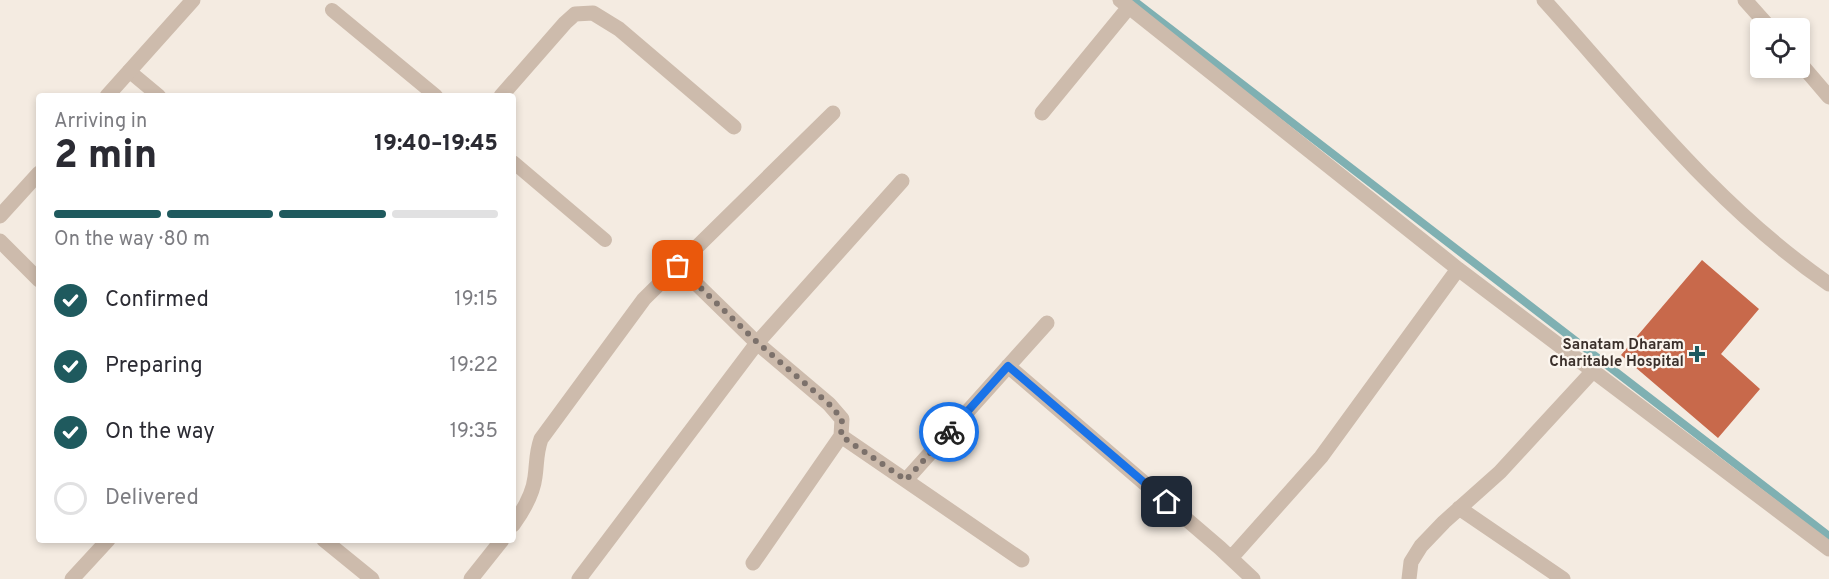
<!DOCTYPE html>
<meta charset="utf-8">
<style>
body{margin:0;font-family:Overpass,sans-serif;background:#f7f7f7;color:#2b2b33;height:100vh;display:flex;flex-direction:column;font-size:22px;white-space:nowrap}
*{box-sizing:border-box;margin:0}
p{font-size:20px;color:#7c7c81}
.icon{flex:none;width:33px;height:33px;fill:none;stroke:currentColor;stroke-width:2;stroke-linecap:round;stroke-linejoin:round}
.map{position:relative;flex:1;overflow:hidden}
.panel{position:absolute;left:36px;top:93px;width:480px;height:450px;display:flex;flex-direction:column;background:#fff;border-radius:6px;box-shadow:0 3px 9px #0003}
.panel>*{flex:none}
.controls{position:absolute;left:1750px;top:18px;display:grid;gap:12px}
.controls a{display:grid;place-items:center;width:60px;height:60px;border-radius:6px;background:#fff;box-shadow:0 3px 9px #0003;font-size:30px}
.pin{position:absolute;display:grid;place-items:center;width:51px;height:51px;color:#fff;margin:-26px;border-radius:12px;box-shadow:0 3px 9px #0006}
.courier{position:absolute;display:grid;place-items:center;width:60px;height:60px;margin:-30px;border:4px solid #1a73e8;border-radius:50%;background:#fff;color:#222;box-shadow:0 2px 8px #0007}
.headline em{font-style:normal;font-weight:800}
.headline div{display:flex;flex-direction:column-reverse}
.headline{display:flex;align-items:center;justify-content:space-between;height:102px;padding:0 18px}
h1{font-size:39px;font-weight:800;line-height:45px}
.bar{display:grid;grid-template-columns:repeat(4,1fr);gap:9px 6px;align-content:center;height:72px;padding:0 18px}
.bar i{height:8px;border-radius:4px;background:#e1e1e2}
.bar .active{background:#1f5a5e}
.bar p{grid-column:span 4}
ol{padding:0 18px;list-style:none}
li{display:flex;align-items:center;gap:18px;height:66px}
li p{margin-inline-start:auto}
li .icon{padding:6px;border-radius:50%;background:#1f5a5e;color:#fff;stroke-width:4}
li:last-child{color:#7c7c81}
li i{width:33px;height:33px;border:3px solid #e1e1e2;border-radius:50%}
.map>svg:first-child{display:block}
.lines{fill:none;stroke-linecap:round;stroke-linejoin:round}
.stream{stroke:#7fb0b2;stroke-width:8}
.building{fill:#c8694b}
.service{stroke:#cdbbac;stroke-width:14}
.minor{stroke:#cdbbac;stroke-width:15}
.done{stroke:#7c716b;stroke-width:6;stroke-dasharray:0 10.8}
.route{stroke:#1a73e8;stroke-width:8}
.poi-dot{fill:#1f5a5e;stroke:#fbf5ee;stroke-width:2}
.labels{text-anchor:middle;dominant-baseline:central;stroke-width:4.5;stroke-linejoin:round;paint-order:stroke}
.poi-label{font-size:15px;font-weight:bold;fill:#3b302b;stroke:#fbf5ee;text-anchor:end}
</style>
<div class="map">
<svg width="1829" height="579" viewBox="0 0 1829 579">
<rect width="100%" height="100%" fill="#f4ebe1"/>
<g class="lines">
<path class="stream" d="M1133 0 1829 536"/>
</g>
<path class="building" d="M1702 260 1759 309 1721 354 1760 389 1718 438 1621 355Z"/>
<g class="lines">
<path class="service" d="M332 10 436 96
M129 71 159 96
M513 162 605 240"/>
<path class="minor" d="M1120 0 1458 269 1829 549
M1544 0C1634 100 1718 208 1829 284
M1745 0 1770 28
M1800 63 1829 97
M107 96 193 0
M501 96 565 23 575 14 593 13 619 29 734 127
M1042 113 1129 7
M0 216 39 173
M0 241 39 280
M678 266 757 343 829 404 842 419 841 436 753 563
M1008 366 1220 548 1253 579
M841 436 1022 560
M906 480 1047 323
M1459 508 1563 579
M513 525C523 511 533 495 535 477 537 463 536 453 541 439L644 299 833 113
M324 540 372 579
M1231 558 1321 457 1458 269
M72 579 108 540
M471 579 502 540
M579 579 757 343 902 181
M1409 579 1411 562 1421 546 1444 522 1500 472 1593 371"/>
</g>
<g class="lines">
<path class="done" d="M678 266 758 343 829 404 842 419 841 436 906 480 949 432"/>
<path class="route" d="M949 432 1008 366 1167 502"/>
</g>
<path class="poi-dot" d="M1694 345h6v6h6v6h-6v6h-6v-6h-6v-6h6z"/>
<g class="labels">
<g class="poi-label">
<text x="1684" y="345">Sanatam Dharam<tspan x="1684" dy="17">Charitable Hospital</tspan></text>
</g>
</g>
</svg>
<div class="controls">
<a><svg class="icon" aria-label="locate" viewBox="0 0 24 24"><circle cx="12" cy="12" r="6"/><path d="M12 2v4M12 18v4M2 12h4M18 12h4"/></svg></a>
</div>
<div class="pin" style="left:678px;top:266px;background:#ea580c"><svg class="icon" aria-label="bag" viewBox="0 0 24 24"><path d="M5 8h14l-1 12H6zM9 8a3 3 0 0 1 6 0"/></svg></div>
<div class="pin" style="left:1167px;top:502px;background:#1f2937"><svg class="icon" aria-label="home" viewBox="0 0 24 24"><path d="M3 11l9-7 9 7M6 9v11h12V9"/></svg></div>
<div class="courier" style="left:949px;top:432px"><svg class="icon" aria-label="bike" viewBox="0 0 24 24"><circle cx="6" cy="16" r="4"/><circle cx="18" cy="16" r="4"/><path d="M6 16l4-8h5l3 8M10 8l3 8H6M13 5h3"/></svg></div>
<section class="panel">
<div class="headline"><div><h1>2 min</h1><p>Arriving in</p></div><em>19:40–19:45</em></div>
<div class="bar"><i class="active"></i><i class="active"></i><i class="active"></i><i></i><p>On the way · 80 m</p></div>
<ol>
<li><svg class="icon" aria-label="check" viewBox="0 0 24 24"><path d="M5 12l5 5 9-10"/></svg>Confirmed<p>19:15</p></li>
<li><svg class="icon" aria-label="check" viewBox="0 0 24 24"><path d="M5 12l5 5 9-10"/></svg>Preparing<p>19:22</p></li>
<li><svg class="icon" aria-label="check" viewBox="0 0 24 24"><path d="M5 12l5 5 9-10"/></svg>On the way<p>19:35</p></li>
<li><i></i>Delivered</li>
</ol>
</section>
</div>
